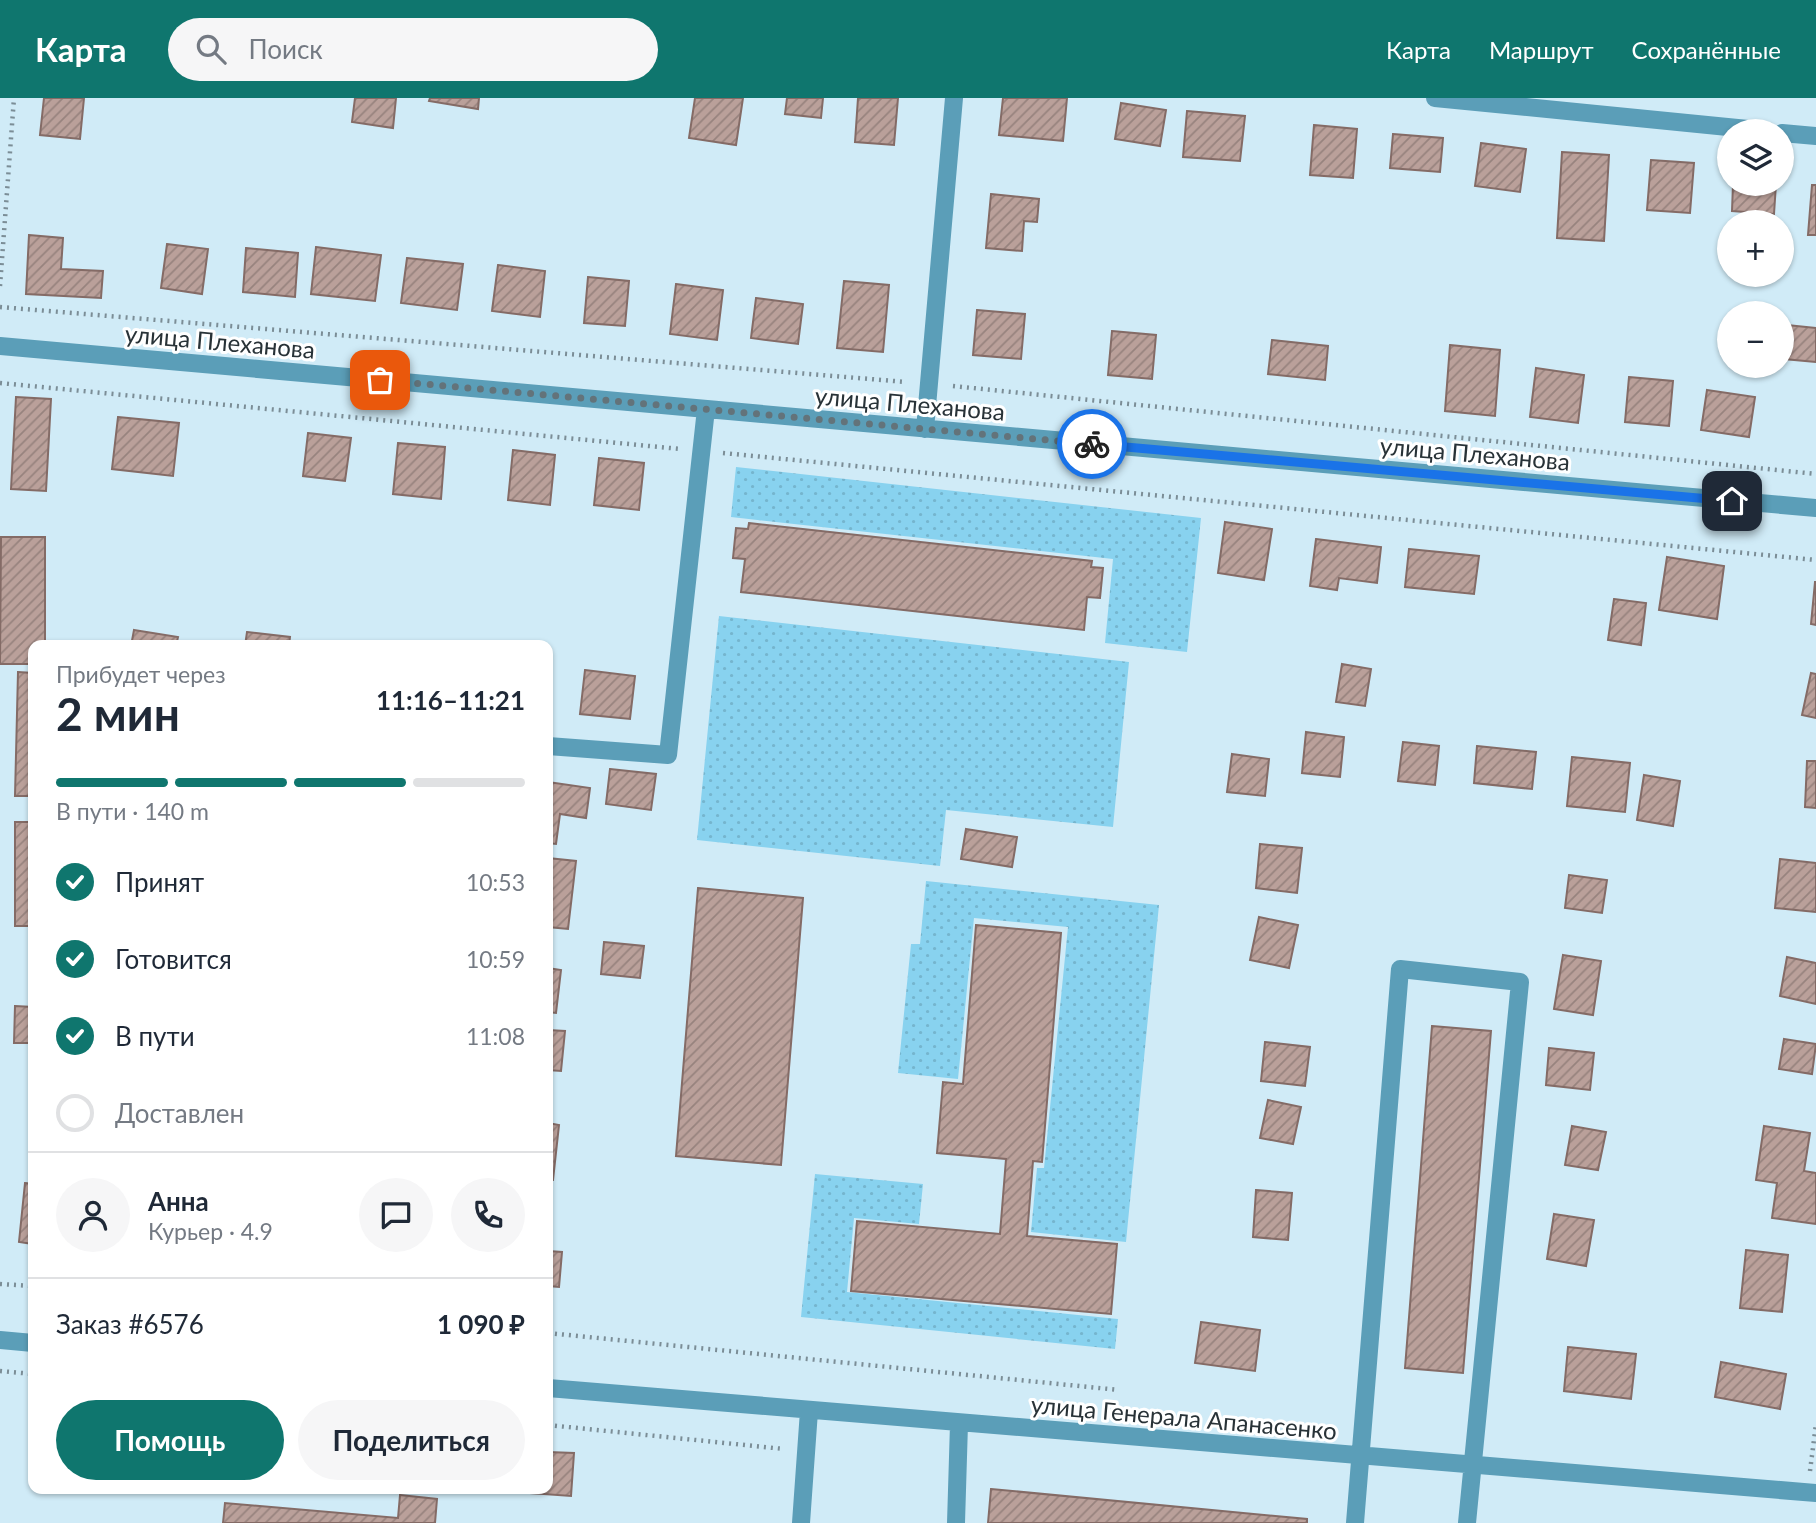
<!DOCTYPE html>
<html lang="ru">
<meta charset="utf-8">
<style>
body{margin:0;font-family:Lato,sans-serif;background:#f6f6f7;color:#1f2937;height:100vh;display:flex;flex-direction:column;font-size:26px;white-space:nowrap}
*{box-sizing:border-box;margin:0}
p{font-size:23px;color:#747a83}
.icon{flex:none;width:38px;height:38px;fill:none;stroke:currentColor;stroke-width:2;stroke-linecap:round;stroke-linejoin:round}
.map{position:relative;flex:1;overflow:hidden}
.drawer{position:absolute;left:28px;top:542px;width:525px;height:854px;display:flex;flex-direction:column;background:#fff;border-radius:14px;box-shadow:0 2px 5px #0004}
.drawer>*{flex:none}
.buttons{position:absolute;left:1717px;top:21px;display:grid;gap:14px}
.buttons a{display:grid;place-items:center;width:77px;height:77px;border-radius:50%;background:#fff;box-shadow:0 2px 5px #0004;font-size:35px}
.pin{position:absolute;display:grid;place-items:center;width:60px;height:60px;color:#fff;margin:-30px;border-radius:14px;box-shadow:0 4px 10px #0006}
.courier{position:absolute;display:grid;place-items:center;width:70px;height:70px;margin:-35px;border:5px solid #1a73e8;border-radius:50%;background:#fff;color:#222;box-shadow:0 2px 9px #0007}
.head em{font-style:normal;font-weight:700}
.head div{display:flex;flex-direction:column-reverse}
.head{display:flex;align-items:center;justify-content:space-between;height:119px;padding:0 28px}
h1{font-size:46px;font-weight:700;line-height:52px}
.bar{display:grid;grid-template-columns:repeat(4,1fr);gap:10px 7px;align-content:center;height:84px;padding:0 28px}
.bar i{height:9px;border-radius:5px;background:#e0e1e3}
.bar .current{background:#0f766e}
.bar p{grid-column:span 4}
.line{display:flex;align-items:center;gap:18px;padding:0 28px;border-top:2px solid #e0e1e3}
.line div{flex:1}
.round{display:grid;place-items:center;flex:none;width:74px;height:74px;border-radius:37px;background:#f6f6f7}
ol{padding:0 28px;list-style:none}
li{display:flex;align-items:center;gap:21px;height:77px}
li p{margin-inline-start:auto}
li .icon{padding:7px;border-radius:50%;background:#0f766e;color:#fff;stroke-width:4}
li:last-child{color:#747a83}
li i{width:38px;height:38px;border:4px solid #e0e1e3;border-radius:50%}
.action{display:flex;gap:14px;margin-top:auto;padding:14px 28px}
.action a{flex:1;height:80px;border-radius:42px;background:#0f766e;color:#fff;font-size:28px;font-weight:700;line-height:80px;text-align:center}
.action a+a{background:#f6f6f7;color:#1f2937}
header{display:flex;align-items:center;gap:42px;box-sizing:border-box;height:98px;padding:0 35px;background:#0f766e;color:#fff}
header strong{font-size:33px}
nav{display:flex;gap:38px;margin-inline-start:auto;font-size:24px}
.search{width:490px;height:63px;background:#f6f6f7;display:flex;align-items:center;gap:18px;box-sizing:border-box;padding:0 24px;border-radius:38px;color:#747a83;font-size:26px}
.map>svg:first-child{display:block}
.grass{fill:url(#grass-dots)}
.building{fill:url(#building-hatch);stroke:#846b66;stroke-width:2}
.lines{fill:none;stroke-linecap:round;stroke-linejoin:round}
.path{stroke:#7b8d96;stroke-width:4.5;stroke-dasharray:2 5;stroke-linecap:butt}
.minor{stroke:#5b9eb8;stroke-width:18}
.done{stroke:#63737a;stroke-width:7;stroke-dasharray:0 12.6}
.route{stroke:#1a73e8;stroke-width:9}
.labels{text-anchor:middle;dominant-baseline:central;stroke-width:6;stroke-linejoin:round;paint-order:stroke}
.street-label{font-size:24px;fill:#283237;stroke:#fff}
</style>
<header>
<strong>Карта</strong>
<div class="search"><svg class="icon" aria-label="search" viewBox="0 0 24 24"><circle cx="10" cy="10" r="6"/><path d="M15 15l6 6"/></svg>Поиск</div>
<nav><a>Карта</a><a>Маршрут</a><a>Сохранённые</a></nav>
</header>
<div class="map">
<svg width="1816" height="1425" viewBox="0 0 1816 1425">
<defs>
<pattern id="grass-dots" width="8" height="8" patternUnits="userSpaceOnUse" patternTransform="scale(1.75)"><rect width="8" height="8" fill="#88d2ef"/><path d="M2 2h.1M6 6h.1" fill="none" stroke="#75b5ce" stroke-width="1.8" stroke-linecap="round"/></pattern>
<pattern id="building-hatch" width="6" height="6" patternUnits="userSpaceOnUse" patternTransform="scale(1.75)"><rect width="6" height="6" fill="#baa09a"/><path d="M-1 1l2-2M0 6l6-6M5 7l2-2" fill="none" stroke="#97837e"/></pattern>
</defs>
<rect width="100%" height="100%" fill="#d0ebf7"/>
<path class="grass" d="M736 369 1201 420 1187 554 1105 545 1113 461 731 419Z
M719 518 1129 564 1113 729 946 712 940 768 697 742Z
M926 783 1159 807 1126 1144 1031 1134 1037 1070H1044L1068 829 974 820 958 981 898 975 911 846H920Z
M815 1076 923 1086 919 1126 854 1120 847 1194 1118 1221 1115 1251 801 1219Z"/>
<path class="building" d="M44 0H84L80 41 40 37Z
M355 0H396L393 30 352 24Z
M430 0H479L478 11 429 3Z
M695 0H743L736 47 689 40Z
M787 0H823L821 20 785 16Z
M858 0H898L894 47 855 44Z
M1003 0H1067L1063 43 999 37Z
M1121 5 1166 12 1160 48 1115 41Z
M1187 13 1245 18 1240 63 1183 59Z
M1314 27 1357 31 1353 80 1310 77Z
M1393 36 1443 40 1440 74 1390 70Z
M1481 45 1526 51 1520 94 1475 88Z
M1562 54 1609 57 1604 143 1557 140Z
M1651 62 1694 65 1690 115 1647 112Z
M1733 86H1776L1774 116 1732 113Z
M1812 87H1816V137H1808Z
M991 96 1039 101 1037 124 1024 123 1022 153 986 150Z
M29 137 63 140 61 171 103 173 101 200 26 196Z
M167 146 208 151 202 196 161 190Z
M316 149 381 157 375 203 311 196Z
M246 150 298 155 295 199 243 194Z
M407 160 463 166 457 212 401 205Z
M498 167 545 173 540 219 492 213Z
M588 179 629 183 625 228 584 225Z
M844 183 889 187 883 254 837 250Z
M676 186 723 192 717 242 670 236Z
M756 200 803 206 798 246 751 240Z
M977 212 1025 216 1021 261 973 257Z
M1787 227 1816 230V264L1784 261Z
M1112 233 1156 237 1152 281 1108 277Z
M1272 242 1328 248 1325 282 1268 276Z
M1450 247 1500 252 1495 318 1445 313Z
M1536 270 1584 277 1578 325 1530 319Z
M1629 279 1673 283 1669 328 1625 324Z
M1707 292 1755 299 1749 339 1701 332Z
M16 299 51 301 46 393 11 391Z
M118 319 179 325 173 378 112 371Z
M308 335 351 340 345 383 303 378Z
M398 345 445 349 441 401 393 396Z
M513 352 555 357 550 407 508 402Z
M599 360 644 365 639 412 594 407Z
M1225 424 1272 431 1264 482 1218 475Z
M749 425 1092 463 1091 469 1103 470 1100 500 1087 499 1084 532 741 494 745 461 733 460 736 430 748 431Z
M1 439H45V548H33V566H0Z
M1316 441 1381 449 1377 485 1339 480 1337 492 1310 488Z
M1409 451 1479 458 1474 496 1405 489Z
M1667 459 1724 468 1717 521 1659 512Z
M1815 484H1816V527L1811 526Z
M1614 501 1646 505 1641 547 1608 542Z
M134 532 178 539 176 548H131Z
M247 534 290 539 289 548H245Z
M1342 566 1371 571 1365 608 1336 604Z
M585 572 635 578 630 621 580 616Z
M18 574 33 575V698H15Z
M1811 575 1816 576V620L1802 617Z
M1306 634 1344 639 1340 679 1302 675Z
M1403 644 1439 648 1435 687 1398 683Z
M1477 648 1536 654 1532 691 1474 685Z
M1232 656 1269 661 1265 698 1227 694Z
M1572 659 1630 665 1625 714 1567 708Z
M1807 663H1816V710L1805 709Z
M610 671 656 676 651 712 606 706Z
M1644 677 1680 683 1673 728 1637 722Z
M548 684 590 690 586 720 560 716 556 746 548 745Z
M15 724H33V828H15Z
M966 731 1017 739 1012 769 961 761Z
M1260 746 1302 750 1297 795 1256 790Z
M548 760 576 763 568 831 548 829Z
M1780 761 1816 765V814L1775 810Z
M1569 777 1607 782 1602 815 1565 810Z
M698 790 803 800 781 1067 676 1058Z
M1259 819 1298 827 1289 870 1250 862Z
M976 827 1061 835 1042 1064 1033 1063 1027 1138 1117 1146 1111 1216 851 1193 857 1123 1000 1136 1006 1061 937 1055 943 984 963 986Z
M604 844 644 848 640 880 601 876Z
M1563 857 1601 863 1593 917 1554 911Z
M1787 859 1816 865V906L1780 898Z
M548 870 561 872 556 915 548 914Z
M15 908 33 909V945H14Z
M1432 928 1491 933 1463 1275 1405 1270Z
M548 932 565 933 561 973 548 972Z
M1784 941 1816 946 1812 976 1779 971Z
M1265 944 1310 949 1305 988 1261 983Z
M1549 950 1594 955 1590 992 1546 987Z
M1268 1002 1301 1009 1293 1046 1260 1040Z
M548 1025 559 1027 553 1082H548Z
M1572 1028 1606 1034 1598 1072 1565 1067Z
M1764 1028 1810 1035 1804 1073 1816 1075V1126L1772 1120 1777 1085 1756 1082Z
M25 1085 33 1086V1146L19 1144Z
M1256 1092 1292 1095 1288 1142 1253 1139Z
M1554 1116 1594 1122 1586 1168 1547 1161Z
M1746 1152 1788 1157 1782 1214 1740 1210Z
M548 1153 562 1154 559 1189 548 1188Z
M1201 1224 1260 1232 1255 1273 1195 1265Z
M1568 1249 1636 1256 1631 1301 1564 1293Z
M1721 1264 1786 1276 1780 1311 1715 1299Z
M548 1354 574 1355 571 1398 489 1392 548 1391Z
M991 1391 1307 1421V1425H988Z
M400 1397 437 1401 435 1425H223L225 1405 398 1420Z"/>
<g class="lines">
<path class="path" d="M0 188 14 0
M0 209 906 284
M0 285 680 351
M953 288 1816 376
M723 355 1816 462
M0 1186 33 1188
M548 1235 1119 1292
M0 1273 33 1276
M548 1327 784 1351
M1810 1373 1816 1326"/>
<path class="minor" d="M1435 0 1768 33
M1782 35 1816 38
M0 248 1816 410
M925 331 954 0
M548 648 668 657 706 311
M0 1242 33 1245
M548 1290 1816 1395
M801 1425 809 1313
M956 1425 959 1326
M1355 1425 1400 871 1520 884 1467 1425"/>
</g>
<g class="lines">
<path class="done" d="M380 282 1092 346"/>
<path class="route" d="M1092 346 1732 403"/>
</g>
<g class="labels">
<g class="street-label">
<text transform="translate(220 243) rotate(5)">улица Плеханова</text>
<text transform="translate(910 305) rotate(5)">улица Плеханова</text>
<text transform="translate(1475 355) rotate(5)">улица Плеханова</text>
<text transform="translate(1184 1319) rotate(5)">улица Генерала Апанасенко</text>
</g>
</g>
</svg>
<div class="buttons">
<a><svg class="icon" aria-label="layers" viewBox="0 0 24 24"><path d="M12 4l9 5-9 5-9-5zM3 14l9 5 9-5"/></svg></a>
<a>+</a>
<a>−</a>
</div>
<div class="pin" style="left:380px;top:282px;background:#ea580c"><svg class="icon" aria-label="bag" viewBox="0 0 24 24"><path d="M5 8h14l-1 12H6zM9 8a3 3 0 0 1 6 0"/></svg></div>
<div class="pin" style="left:1732px;top:403px;background:#1f2937"><svg class="icon" aria-label="home" viewBox="0 0 24 24"><path d="M3 11l9-7 9 7M6 9v11h12V9"/></svg></div>
<div class="courier" style="left:1092px;top:346px"><svg class="icon" aria-label="bike" viewBox="0 0 24 24"><circle cx="6" cy="16" r="4"/><circle cx="18" cy="16" r="4"/><path d="M6 16l4-8h5l3 8M10 8l3 8H6M13 5h3"/></svg></div>
<section class="drawer">
<div class="head"><div><h1>2 мин</h1><p>Прибудет через</p></div><em>11:16–11:21</em></div>
<div class="bar"><i class="current"></i><i class="current"></i><i class="current"></i><i></i><p>В пути · 140 m</p></div>
<ol>
<li><svg class="icon" aria-label="check" viewBox="0 0 24 24"><path d="M5 12l5 5 9-10"/></svg>Принят<p>10:53</p></li>
<li><svg class="icon" aria-label="check" viewBox="0 0 24 24"><path d="M5 12l5 5 9-10"/></svg>Готовится<p>10:59</p></li>
<li><svg class="icon" aria-label="check" viewBox="0 0 24 24"><path d="M5 12l5 5 9-10"/></svg>В пути<p>11:08</p></li>
<li><i></i>Доставлен</li>
</ol>
<div class="line" style="height:126px"><a class="round"><svg class="icon" aria-label="person" viewBox="0 0 24 24"><circle cx="12" cy="8" r="4"/><path d="M4 21q1-7 8-7t8 7"/></svg></a><div><b>Анна</b><p>Курьер · 4.9</p></div><a class="round"><svg class="icon" aria-label="chat" viewBox="0 0 24 24"><path d="M4 5h16v11H9l-5 4z"/></svg></a><a class="round"><svg class="icon" aria-label="phone" viewBox="0 0 24 24"><path d="M5 4h4l2 5-3 2q2 4 5 5l2-3 5 2v4C11 20 4 13 5 4z"/></svg></a></div>
<div class="line" style="height:91px"><div>Заказ #6576</div><b>1 090 ₽</b></div>
<div class="action"><a>Помощь</a><a>Поделиться</a></div>
</section>
</div>
